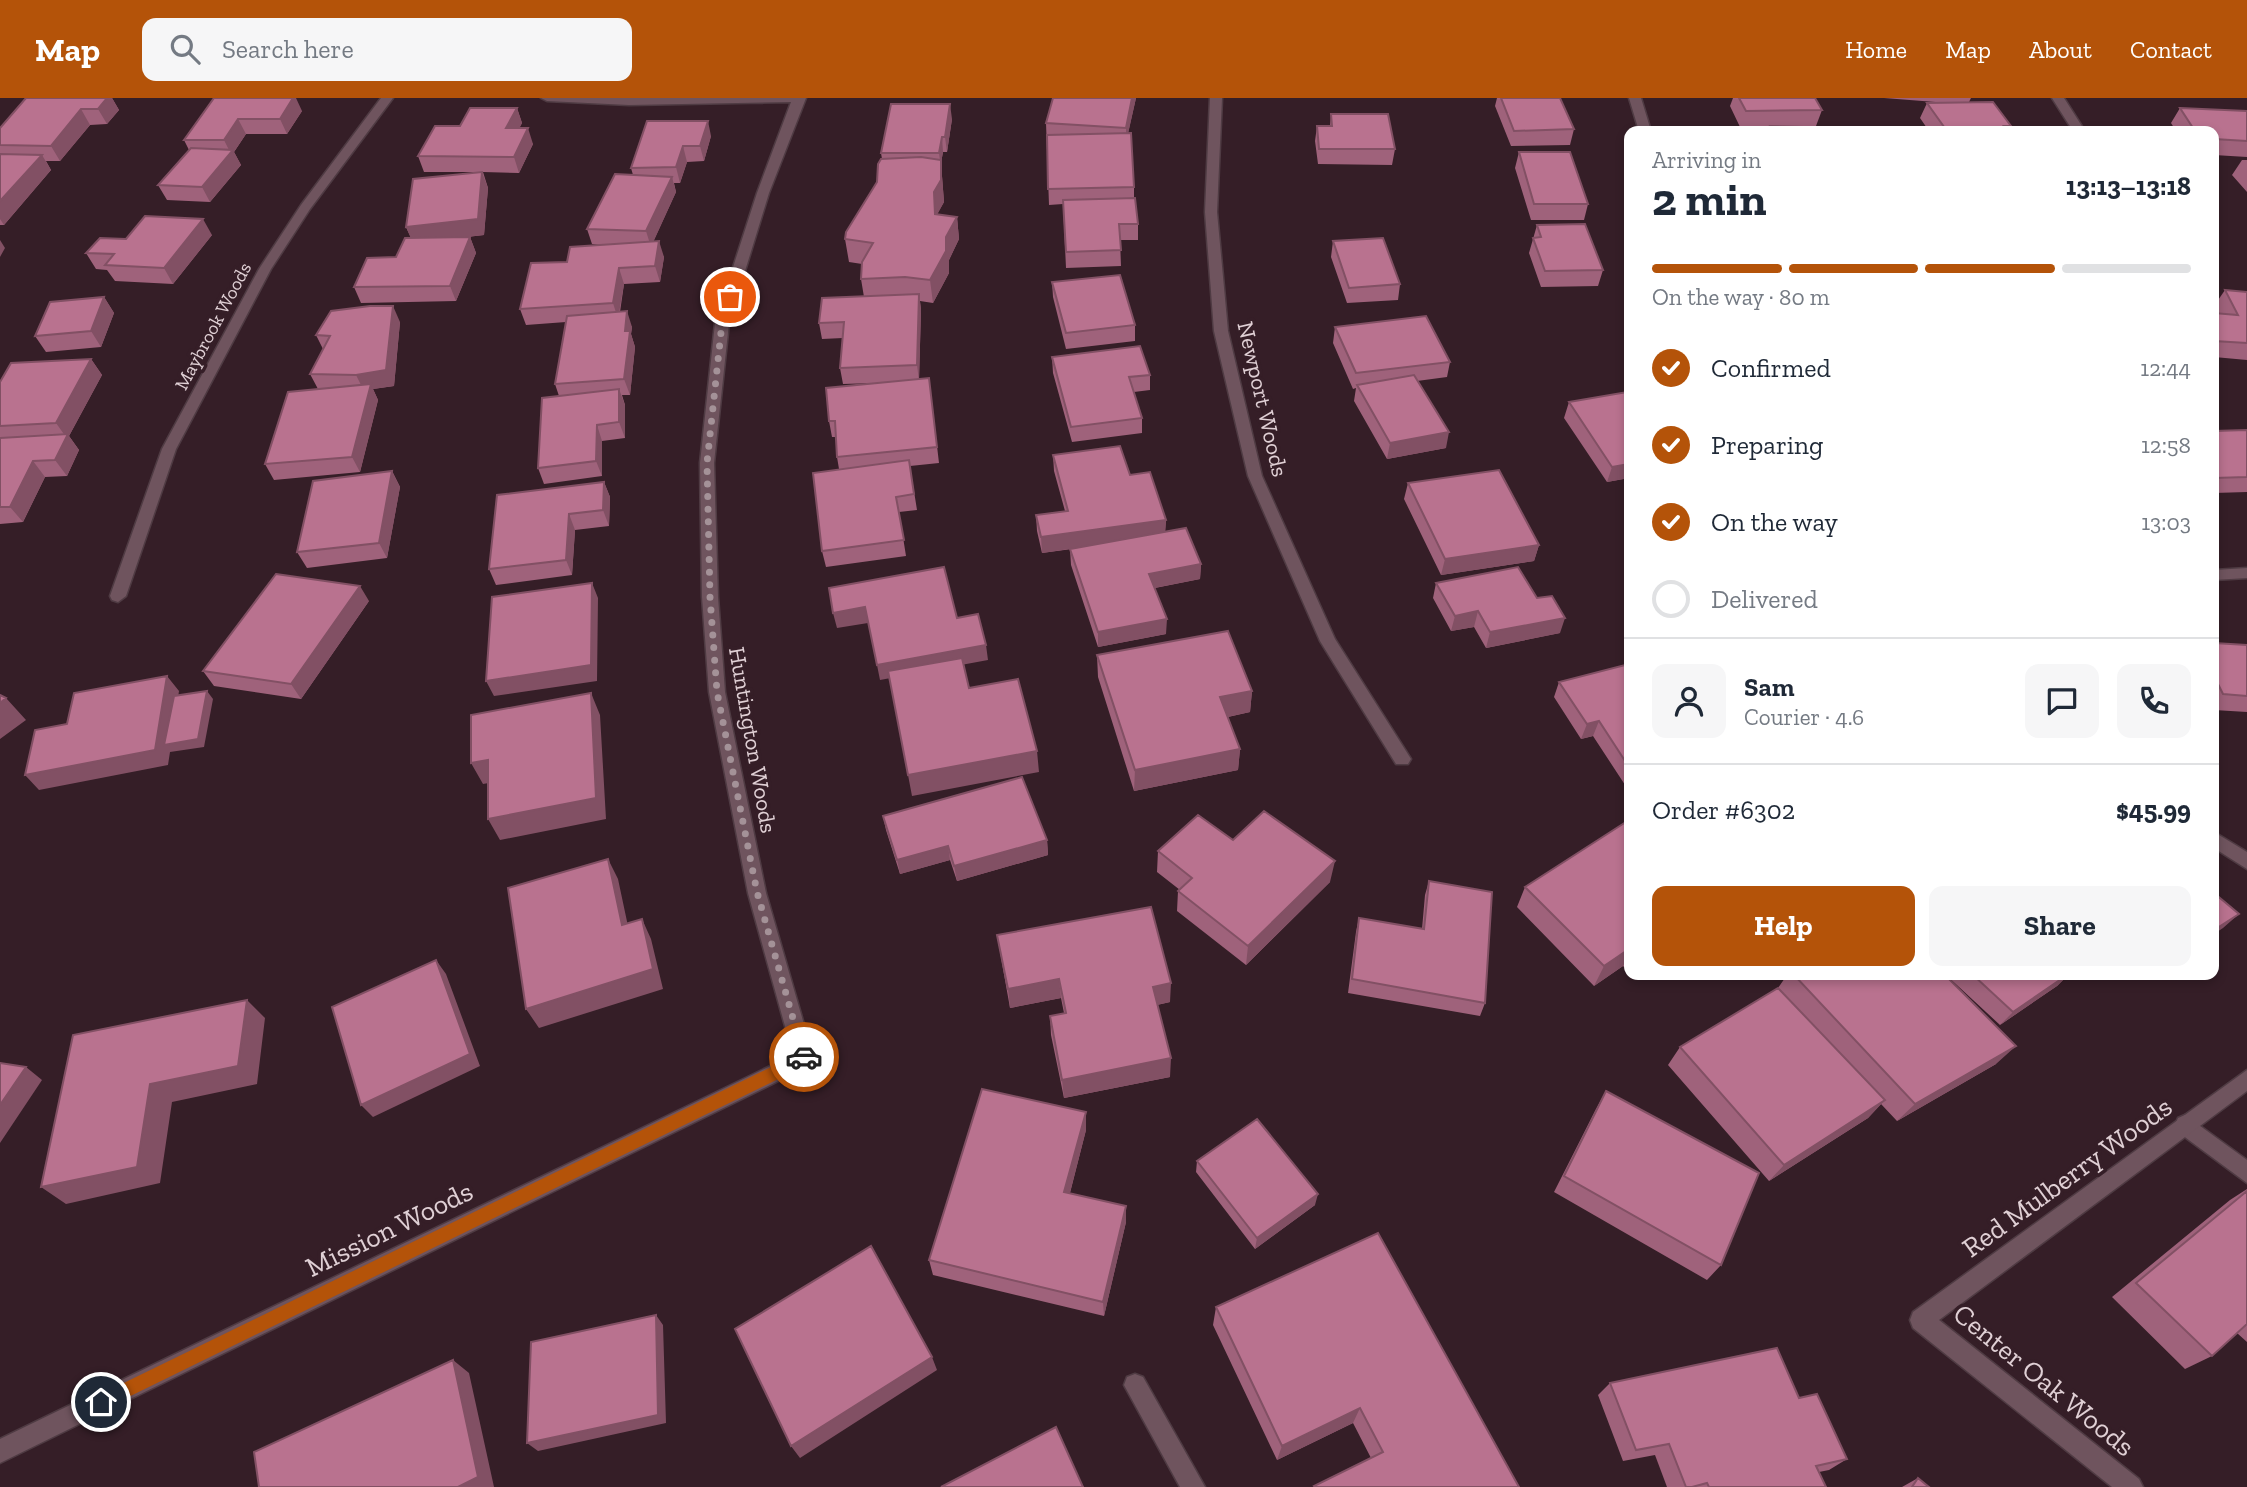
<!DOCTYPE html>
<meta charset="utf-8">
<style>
body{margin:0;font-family:"Zilla Slab",serif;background:#f6f6f7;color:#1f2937;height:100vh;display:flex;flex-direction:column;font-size:26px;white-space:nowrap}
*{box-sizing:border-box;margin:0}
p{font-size:23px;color:#747a83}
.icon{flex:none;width:38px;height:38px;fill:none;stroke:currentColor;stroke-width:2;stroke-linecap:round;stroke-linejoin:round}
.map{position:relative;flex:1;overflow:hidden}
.sheet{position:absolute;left:1624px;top:28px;width:595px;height:854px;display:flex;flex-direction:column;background:#fff;border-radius:14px;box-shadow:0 4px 10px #0003}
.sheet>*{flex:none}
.pin{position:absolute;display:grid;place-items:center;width:60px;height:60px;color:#fff;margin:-30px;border:4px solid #fff;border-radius:50%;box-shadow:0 2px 7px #0007}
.courier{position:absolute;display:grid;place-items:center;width:70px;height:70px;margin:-35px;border:5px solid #b45309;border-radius:50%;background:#fff;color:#222;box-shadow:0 2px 9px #0007}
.headline em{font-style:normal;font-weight:800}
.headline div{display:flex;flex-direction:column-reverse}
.headline{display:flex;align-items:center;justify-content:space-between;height:119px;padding:0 28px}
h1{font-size:46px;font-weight:800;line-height:52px}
.bar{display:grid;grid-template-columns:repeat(4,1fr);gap:10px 7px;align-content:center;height:84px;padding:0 28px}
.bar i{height:9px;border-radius:5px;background:#e0e1e3}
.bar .current{background:#b45309}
.bar p{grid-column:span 4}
.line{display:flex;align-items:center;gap:18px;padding:0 28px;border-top:2px solid #e0e1e3}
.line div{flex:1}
.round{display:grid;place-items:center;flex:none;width:74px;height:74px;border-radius:14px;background:#f6f6f7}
ol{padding:0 28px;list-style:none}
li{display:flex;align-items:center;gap:21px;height:77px}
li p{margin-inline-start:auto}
li .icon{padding:7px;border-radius:50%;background:#b45309;color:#fff;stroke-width:4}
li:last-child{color:#747a83}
li i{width:38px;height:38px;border:4px solid #e0e1e3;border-radius:50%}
.cta{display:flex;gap:14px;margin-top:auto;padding:14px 28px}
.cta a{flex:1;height:80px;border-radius:14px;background:#b45309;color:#fff;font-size:28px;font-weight:800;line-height:80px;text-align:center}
.cta a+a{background:#f6f6f7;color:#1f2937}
header{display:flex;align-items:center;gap:42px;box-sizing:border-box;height:98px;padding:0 35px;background:#b45309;color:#fff}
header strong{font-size:33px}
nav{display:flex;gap:38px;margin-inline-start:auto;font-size:24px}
.search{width:490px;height:63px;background:#f6f6f7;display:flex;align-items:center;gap:18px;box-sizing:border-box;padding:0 24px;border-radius:14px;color:#747a83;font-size:26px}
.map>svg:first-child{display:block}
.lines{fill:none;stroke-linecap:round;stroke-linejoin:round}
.service-casing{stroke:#4f3b43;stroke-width:3}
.minor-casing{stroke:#4f3b43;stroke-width:3}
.service{fill:#6f545e;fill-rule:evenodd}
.minor{fill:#6f545e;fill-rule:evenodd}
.wall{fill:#9f627b}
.shaded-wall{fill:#825064}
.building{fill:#b9728f;stroke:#825064;stroke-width:2}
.route{fill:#b45309}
.done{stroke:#a49298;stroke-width:7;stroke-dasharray:0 12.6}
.labels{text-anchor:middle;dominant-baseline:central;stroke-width:7;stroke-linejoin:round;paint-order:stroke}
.far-street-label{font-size:19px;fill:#e0d0d5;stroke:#351e27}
.street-label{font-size:23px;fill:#e0d0d5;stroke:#351e27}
.near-street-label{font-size:28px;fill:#e0d0d5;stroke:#351e27}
</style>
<header>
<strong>Map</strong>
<div class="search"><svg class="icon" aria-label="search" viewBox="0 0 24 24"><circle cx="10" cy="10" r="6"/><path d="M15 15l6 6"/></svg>Search here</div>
<nav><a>Home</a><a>Map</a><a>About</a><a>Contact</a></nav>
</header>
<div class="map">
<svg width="2247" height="1389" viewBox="0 0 2247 1389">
<rect width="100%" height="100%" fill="#351e27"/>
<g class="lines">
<g class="service-casing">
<path id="service" d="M2185 1017 2247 1062V1085L2178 1034 2175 1027 2178 1020Z"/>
</g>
<g class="minor-casing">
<path id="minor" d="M381 0H393L310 111 271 171 176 351 126 498 118 504 112 502 110 498 162 351 259 171 301 107Z
M541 0H806L769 95 729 225 714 365 718 499 725 594 766 795 814 961 811 967 0 1365V1341L793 957 748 795 709 594 702 499 700 365 715 225 757 95 791 4 629 7 547 3Z
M1210 0H1222L1217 114 1228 233 1262 378 1335 541 1411 661 1408 666H1396L1320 543 1248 378 1214 233 1205 114Z
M1629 0H1641L1651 33H1639Z
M2052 0H2064L2085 33H2073Z
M2247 470V480L2214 482V472Z
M2214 734 2247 754V771L2214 750Z
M2247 972V993L1939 1222 2139 1381 2143 1389H2112L1913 1230 1910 1222 1913 1214Z
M1135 1276 1143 1279 1205 1389H1180L1124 1287 1127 1279Z"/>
</g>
<use href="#service" class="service"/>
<use href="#minor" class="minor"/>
</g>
<path class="wall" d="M26 0H112L119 12 107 26 90 27 60 63H46L51 72 4 127H0V30Z
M214 0 302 13 287 36H246L234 54 241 67 210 104 167 102 158 87 189 52 184 42Z
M1053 0H1136L1128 35 1134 89V100L1138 126V142H1120L1121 168 1066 170 1063 106 1049 107 1046 25Z
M1497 0H1560L1574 31 1570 47 1511 48 1495 8Z
M1733 0H1815L1822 12 1816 28H1776L1840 33H1768L1770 28 1740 29 1730 8Z
M1884 0H1971L1969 4 2011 28 2008 33H1929L1920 20 1927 5H1948Z
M517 10 522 25 519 30 533 46 519 75 483 74 488 90 484 137 458 140 470 139 476 155 456 203 361 205 354 189 396 159 411 140 406 129 480 74H424L418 58 460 28Z
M2180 10 2247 13V59L2214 57V33H2176L2171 25Z
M1331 16 1395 51 1392 67 1318 66 1315 43 1317 28H1330Z
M952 21 947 54H943L941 65 944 104 937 116 957 119 959 141 949 162V175L933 205 920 203 921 212 919 281 929 280 939 365 910 368 917 412 899 414 906 458 826 469 822 453 839 371 837 359 836 339H832L829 323 876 285 843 286 840 270 843 240 822 241 819 225 864 199 861 181 862 166 849 164 845 141 877 84 882 61 881 55Z
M647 23 711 38 704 63 687 64 680 85H674L676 94 653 144 664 159 660 184 624 186 620 214 632 229 631 236 635 249 630 297H622L625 307V340L602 343V378L544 386 538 370 559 298 555 286 566 224 526 227 520 211 567 164 601 147 592 146 587 131 633 77 631 70Z
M1519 54 1588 106 1584 122H1531L1515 70Z
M2242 62H2247V94L2232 77Z
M1537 127 1603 172 1598 188 1541 189 1529 155Z
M212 137 173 186 115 183 107 172 96 171 86 155 126 141Z
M1333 143 1400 186 1398 202 1347 205 1331 159Z
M1052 184 1135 227V243L1066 251 1053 199Z
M2225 192 2247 194V262L2214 259V215L2218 216 2214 208Z
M104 199 114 215 101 249 46 254 35 238Z
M400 224 394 288 373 291 378 302 360 374 274 382 265 366 318 291 310 276 323 251 316 237Z
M1335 229 1450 264 1447 279 1417 283 1446 350 1387 361 1354 303 1356 290 1353 291 1333 245Z
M1052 259 1150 277V292L1134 294 1142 320V335L1072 344 1053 275Z
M91 261 102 277 69 338 79 352 67 378 45 379 23 424 0 426V284Z
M1629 298V380L1607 384 1564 320 1569 304Z
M2247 332V394L2214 395V333Z
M1053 357 1130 377 1166 422 1165 434 1201 466 1200 481 1155 490 1166 536 1098 549 1071 467 1070 451 1079 450 1042 455 1037 433 1036 417 1065 413 1054 373Z
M392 373 400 389 387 460 307 470 297 454Z
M604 384 610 399 609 428 575 432 572 477 496 487 489 471Z
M1408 385 1539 447 1534 463 1441 477 1404 401Z
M1436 485 1537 500 1560 535 1486 550 1474 529 1451 533 1433 500Z
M369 503 301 601 214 588 203 573Z
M2214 545 2247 547V614L2214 612Z
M1097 557 1252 593 1250 614 1228 619 1240 651 1238 672 1134 693 1098 579Z
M1629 566V693L1593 638 1581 641 1554 599 1559 584Z
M883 718 1047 742 1048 757 957 783 950 762 900 776 886 732Z
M1629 722V874L1623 868 1594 888 1517 809 1525 789Z
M1158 753 1330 784 1246 867 1177 813 1178 793 1180 792 1157 774Z
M1429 783 1485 905 1480 918 1348 895 1356 834 1359 820 1422 831 1425 797Z
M997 837 1170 904 1157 907 1170 979 1064 1000 1051 937 1050 918 1064 915 1061 900 1010 910Z
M1787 877H1945L1996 966 1897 1023 1881 1006 1868 1020 1769 1083 1668 967 1680 949 1778 890Z
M1946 877H2068L2057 888 2000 927Z
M1606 993 1721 1167 1707 1182 1554 1094 1596 1011Z
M1086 1014V1032L1070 1095 1126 1108V1124L1104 1218 933 1177 929 1162Z
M1197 1063 1315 1107 1255 1151 1196 1074Z
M2247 1091V1244L2237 1235 2212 1258 2185 1271 2112 1199 2230 1102Z
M1216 1209 1519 1389H1314L1371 1360 1353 1325 1277 1362 1213 1227Z
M1610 1285 1799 1300 1847 1361 1829 1372 1819 1374 1826 1389H1667L1655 1357 1623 1363 1598 1297Z
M1918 1380 1929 1389H1902Z"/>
<path class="shaded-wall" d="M107 0H112L119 12 107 26 98 11Z
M293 0H296L302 13 287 36 280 21Z
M1132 0H1136L1126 45V30Z
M950 6 952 21 947 54 945 39Z
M517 10 522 25 512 46 506 30Z
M81 11 90 27 60 63 51 48Z
M238 21 246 36 234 54 241 67 210 104 202 89 230 54 224 42Z
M708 23 711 38 704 63 700 48Z
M528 30 533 46 519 75 514 59Z
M942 39 943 54 941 65 944 104 937 117 935 116 934 94 941 71 939 55Z
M683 48 687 64 680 85 676 69Z
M42 57 51 72 4 127 0 121V103Z
M482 74 488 90 484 137 413 145 406 129Z
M672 79 676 94 651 149 646 133Z
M957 119 959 141 949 162V175L933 205 930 182 946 139Z
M203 121 212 137 173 186 164 170Z
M470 139 476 155 456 203 450 188Z
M0 142 5 150 0 159Z
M659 143 664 159 660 184 655 168Z
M619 170 624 186 618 221 613 205Z
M919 196 921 212 919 283 917 267Z
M104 199 114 215 101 249 91 233Z
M393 208 400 224 394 288 373 291 378 302 360 374 352 359 364 293 356 277Z
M627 213 632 229 631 236 635 249 630 297 624 281 625 233Z
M91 261 102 277 69 338 79 352 67 378 55 362 66 339 56 325Z
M619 291 625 307V340L619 324Z
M597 327 602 343V378L596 363Z
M1449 334 1446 350 1387 361 1390 345Z
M33 363 45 379 23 424 10 409Z
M1629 366V380L1607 384 1612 369Z
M392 373 400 389 387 460 379 445Z
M604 384 610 399 609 428 603 412Z
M569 416 575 432 572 477 566 462Z
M1166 422 1165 437 1042 455 1041 439Z
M1539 447 1534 463 1441 477 1445 461Z
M1201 466 1200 481 1149 491V476Z
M592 485 598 500 597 583 494 598 486 583Z
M360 488 369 503 301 601 291 586Z
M865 509 868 525 837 530 833 515Z
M1478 513 1474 529 1451 533 1455 518Z
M1565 520 1560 535 1486 550 1490 534Z
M1167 521 1166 536 1098 549V534Z
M986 547 988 562 880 582 877 567Z
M167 578 179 593 171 646 207 593 213 601 204 649 170 654 168 667 39 692 25 677Z
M1252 593 1250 614 1218 621 1220 599Z
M591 595 600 617 606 721 500 742 488 721Z
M6 600 26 622 0 641V605Z
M1599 623 1593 638 1581 641 1587 626Z
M1240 651 1238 672 1134 693 1135 672Z
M1037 653 1039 674 912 698 908 677Z
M488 662 500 683 483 686 471 665Z
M1047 742 1048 757 957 783 954 768Z
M948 748 950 762 900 776 897 762Z
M608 761 618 781 632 847 622 827Z
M1335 763 1330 784 1246 867 1248 848Z
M2239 816 2223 830 2214 836V832Z
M642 821 651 841 663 891 539 930 526 911Z
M1629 851V856L1623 868 1594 888 1604 868Z
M436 862 446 876 480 968 373 1019 361 1007Z
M2067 877H2068L2057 888 2000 927 2013 914Z
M1059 881 1061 900 1010 910 1008 891Z
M1171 885 1170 904 1152 908 1153 889Z
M247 902 265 920 257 986 172 1004 160 1085 66 1106 41 1089 150 986Z
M2016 948 1996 966 1897 1023 1915 1006Z
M1171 960 1170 979 1064 1000 1062 982Z
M26 969 42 982 0 1045V1007Z
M1885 1002 1868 1020 1769 1083 1784 1067Z
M1086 1014V1032L1066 1110 1064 1094Z
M1318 1096 1315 1107 1255 1151 1257 1140Z
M1126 1108V1124L1104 1218 1103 1204Z
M656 1217 663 1227 666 1325 538 1353 527 1345Z
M932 1259 937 1272 800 1360 791 1348Z
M453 1262 469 1275 494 1389H458Z
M1360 1310 1353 1325 1277 1362 1282 1348Z"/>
<path class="building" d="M26 0H107L98 11H81L51 48 0 47V30Z
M214 0H293L280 21H238L224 42H184Z
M1053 0H1132L1126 30 1046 25Z
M1501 0H1560L1574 31 1514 33Z
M1739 0H1815L1822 12 1746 13Z
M1993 4 2011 28H2004L2008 33H1947L1927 5Z
M891 6H950L945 39H942L939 55H881Z
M470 10H517L506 30H528L514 59 418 58 435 28H460Z
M2180 10 2247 13V43L2214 41V33H2195Z
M1331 16H1388L1395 51H1319L1317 28H1332Z
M647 23H708L700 48H683L676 69 631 70Z
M1770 28 1838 30 1840 33H1772Z
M1131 35 1134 89 1048 91 1047 37Z
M191 50 233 52 202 89 158 87Z
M1519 54H1570L1588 106H1534Z
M0 56 42 57 0 103Z
M921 59 941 62V82L934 94 935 116 957 119 946 139V153L930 182 905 179 861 181 862 164 873 145 845 141 846 134 877 84 878 66 881 61Z
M482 74 478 121 406 129 413 81Z
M615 76 672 79 646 133 587 131Z
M1135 100 1138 126H1119L1121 152 1066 154 1063 102Z
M145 118 203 121 164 170 105 167 114 156 86 155 100 140 126 141Z
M1585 126 1603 172 1545 173 1533 140 1541 139 1537 127Z
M470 139 450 188 354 189 367 160 396 159 405 140Z
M1383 140 1400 186 1349 190 1333 143Z
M659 143 655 168 619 170 613 205 520 211 531 165 567 164 570 149Z
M1120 177 1135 227 1066 235 1052 184Z
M2225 192 2247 194V245L2214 243V215L2238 217Z
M919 196 917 267 840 270 844 224 819 225 822 200Z
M104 199 91 233 35 238 50 204Z
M370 208H393L386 272 356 277 310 276 330 238 316 237 331 213Z
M627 213 625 233H630L624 281 555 286 567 218Z
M1426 218 1450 264 1356 275 1335 229Z
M1140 248 1150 277 1129 279 1142 320 1071 329 1052 259Z
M91 261 56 325 0 328V284L11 265Z
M1414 277 1449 334 1390 345 1357 287Z
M929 280 937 349 837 359 835 323H829L826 290Z
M371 286 352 359 265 366 288 294Z
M619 291V324L597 327 596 363 538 370 542 300Z
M1627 294 1629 298V366L1612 369 1569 304Z
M2247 332V379L2214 380V333Z
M68 336 55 362 33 363 10 409H0V340Z
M1120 348 1130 377 1150 374 1166 422 1041 439 1036 417 1068 413 1053 357Z
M909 362 914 396 896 399 904 442 822 453 813 375Z
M1499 372 1539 447 1445 461 1408 385Z
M392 373 379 445 297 454 313 383Z
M604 384 603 412 569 416 566 462 489 471 497 397Z
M1186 430 1201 466 1149 476 1167 521 1098 534 1070 451Z
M944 469 957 520 978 516 986 547 877 567 865 509 833 515 829 490Z
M1518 469 1537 500 1552 498 1565 520 1490 534 1478 513 1455 518 1436 485Z
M276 476 360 488 291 586 203 573Z
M592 485 591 567 486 583 492 499Z
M1228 533 1252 593 1220 599 1240 651 1135 672 1097 557Z
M2214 545 2247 547V598L2223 596 2214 578Z
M962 560 969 590 1018 581 1037 653 908 677 888 573Z
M1629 566V669L1599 623 1587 626 1559 584Z
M167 578 155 652 25 677 35 632 67 626 74 595Z
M207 593 198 641 164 647 174 598Z
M591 595 596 700 488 721V662L471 665V617Z
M0 597 6 600 0 605Z
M1022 679 1047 742 954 768 948 748 897 762 883 718Z
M1264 713 1335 763 1248 848 1178 793 1192 780 1158 753 1198 717 1233 742Z
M1629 722V851L1604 868 1525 789Z
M608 761 622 827 642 821 653 871 526 911 508 790Z
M1429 783 1492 794 1485 905 1352 881 1359 820 1424 831Z
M2214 795 2239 816 2214 832Z
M1151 809 1171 885 1153 889 1171 960 1062 982 1050 918 1066 915 1059 881 1008 891 997 837Z
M436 862 470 956 361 1007 332 909Z
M1794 877H1945L2016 948 1915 1006Z
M1973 877H2067L2013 914Z
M1778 890 1885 1002 1784 1067 1680 949Z
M247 902 238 968 150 986 137 1069 41 1089 73 937Z
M0 965 26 969 0 1007Z
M982 991 1086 1014 1064 1094 1126 1108 1103 1204 929 1162Z
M1606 993 1759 1075 1721 1167 1564 1078Z
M1257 1021 1318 1096 1257 1140 1197 1063Z
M2247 1093V1226L2212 1258 2136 1185Z
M1378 1135 1519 1389H1315L1314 1388 1383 1354 1360 1310 1282 1348 1216 1209Z
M871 1148 932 1259 791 1348 735 1231Z
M656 1217 658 1317 527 1345 531 1244Z
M1777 1250 1799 1300 1817 1296 1847 1361 1816 1368 1826 1389H1709L1707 1385 1692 1389H1686L1669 1346 1636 1352 1610 1285Z
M453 1262 478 1379 458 1389H259L254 1354Z
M1056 1329 1083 1389H941Z
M1918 1380 1929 1389H1912Z"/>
<path class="route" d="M804 953 810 959 809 966 106 1310 101 1312 95 1310 93 1304 95 1299Z"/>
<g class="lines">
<path class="done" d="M730 199 722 225 707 365 710 499 717 594 757 794 804 959"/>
</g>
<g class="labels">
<g class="far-street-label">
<text transform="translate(213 228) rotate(-62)">Maybrook Woods</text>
</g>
<g class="street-label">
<text transform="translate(1263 301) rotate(77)">Newport Woods</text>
<text transform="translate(753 642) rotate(80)">Huntington Woods</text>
</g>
<g class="near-street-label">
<text transform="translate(2067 1079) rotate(-36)">Red Mulberry Woods</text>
<text transform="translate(389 1131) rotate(-26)">Mission Woods</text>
<text transform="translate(2044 1282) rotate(39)">Center Oak Woods</text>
</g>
</g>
</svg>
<div class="pin" style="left:730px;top:199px;background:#ea580c"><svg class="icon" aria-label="bag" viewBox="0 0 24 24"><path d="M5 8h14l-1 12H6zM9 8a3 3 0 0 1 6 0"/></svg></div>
<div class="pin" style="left:101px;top:1304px;background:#1f2937"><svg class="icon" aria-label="home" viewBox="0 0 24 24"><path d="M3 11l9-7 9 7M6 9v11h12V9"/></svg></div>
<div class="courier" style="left:804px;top:959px"><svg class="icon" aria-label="car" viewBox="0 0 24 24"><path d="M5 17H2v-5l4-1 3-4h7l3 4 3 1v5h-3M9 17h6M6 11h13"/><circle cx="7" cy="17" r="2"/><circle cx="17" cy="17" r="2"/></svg></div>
<section class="sheet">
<div class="headline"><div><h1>2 min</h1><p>Arriving in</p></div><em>13:13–13:18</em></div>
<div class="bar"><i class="current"></i><i class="current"></i><i class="current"></i><i></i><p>On the way · 80 m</p></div>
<ol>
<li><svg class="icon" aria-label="check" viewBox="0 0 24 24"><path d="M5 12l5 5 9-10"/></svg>Confirmed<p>12:44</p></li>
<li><svg class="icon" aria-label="check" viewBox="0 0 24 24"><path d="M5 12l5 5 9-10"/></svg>Preparing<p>12:58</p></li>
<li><svg class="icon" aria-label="check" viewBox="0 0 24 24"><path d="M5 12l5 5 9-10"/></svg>On the way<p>13:03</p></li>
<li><i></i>Delivered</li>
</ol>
<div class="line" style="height:126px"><a class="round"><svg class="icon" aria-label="person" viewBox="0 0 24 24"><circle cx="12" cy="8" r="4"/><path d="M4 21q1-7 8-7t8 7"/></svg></a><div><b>Sam</b><p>Courier · 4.6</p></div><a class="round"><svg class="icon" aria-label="chat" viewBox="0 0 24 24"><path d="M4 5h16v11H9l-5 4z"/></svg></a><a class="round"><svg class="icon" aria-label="phone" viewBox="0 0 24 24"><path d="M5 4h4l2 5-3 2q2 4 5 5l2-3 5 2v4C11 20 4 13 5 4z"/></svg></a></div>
<div class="line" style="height:91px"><div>Order #6302</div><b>$45.99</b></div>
<div class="cta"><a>Help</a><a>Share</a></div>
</section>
</div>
